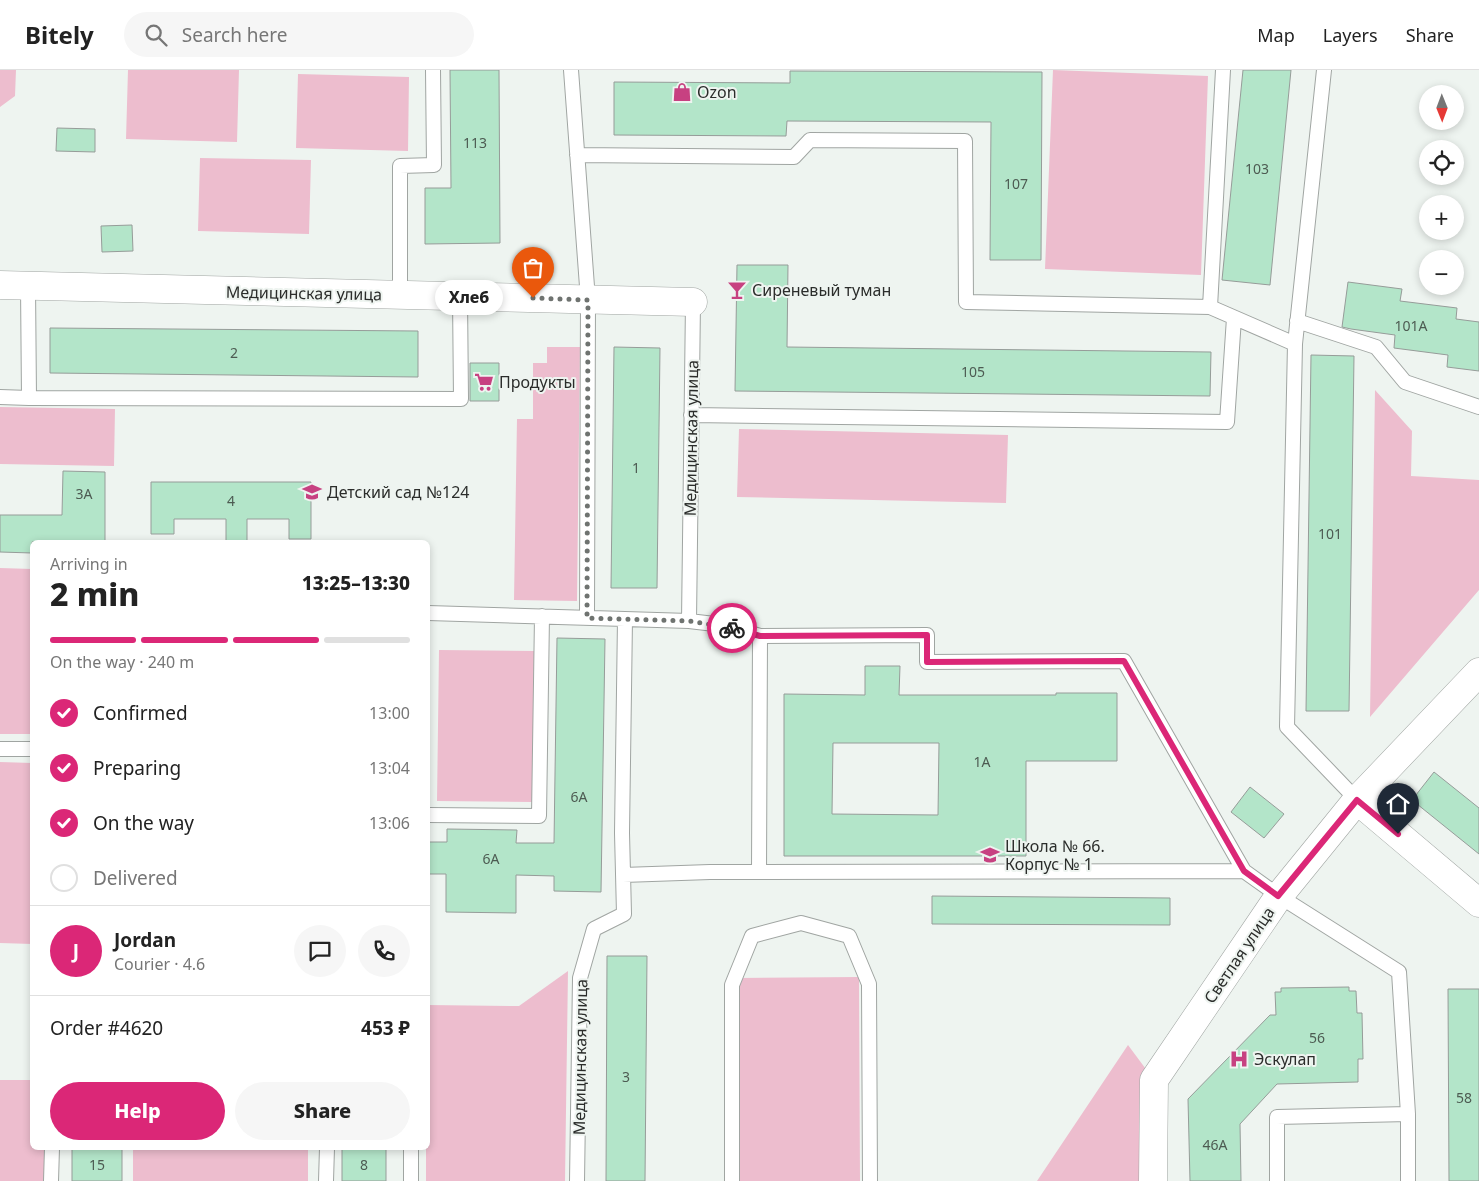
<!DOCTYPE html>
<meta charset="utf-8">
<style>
body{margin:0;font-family:"Noto Sans",sans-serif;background:#f6f6f6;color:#222;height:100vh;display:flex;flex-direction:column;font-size:19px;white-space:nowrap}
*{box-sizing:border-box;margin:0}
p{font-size:16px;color:#767676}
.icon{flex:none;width:28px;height:28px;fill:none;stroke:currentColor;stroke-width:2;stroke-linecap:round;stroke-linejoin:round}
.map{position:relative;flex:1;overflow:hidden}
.panel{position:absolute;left:30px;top:470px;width:400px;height:610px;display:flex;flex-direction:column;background:#fff;border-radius:8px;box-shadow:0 2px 8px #0003}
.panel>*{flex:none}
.needle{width:32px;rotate:179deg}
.controls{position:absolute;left:1419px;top:15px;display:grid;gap:10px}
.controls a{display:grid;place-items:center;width:45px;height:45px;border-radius:50%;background:#fff;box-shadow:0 2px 8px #0003;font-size:25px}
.pin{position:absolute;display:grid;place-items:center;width:42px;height:42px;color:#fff;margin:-51px -21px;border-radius:50% 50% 50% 0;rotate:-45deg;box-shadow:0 0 5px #0007}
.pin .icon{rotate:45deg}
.courier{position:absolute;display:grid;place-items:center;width:50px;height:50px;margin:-25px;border:4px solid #db2777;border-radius:50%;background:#fff;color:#222;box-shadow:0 1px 6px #0007}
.bubble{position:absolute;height:35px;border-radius:18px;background:#fff;box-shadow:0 2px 8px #0003;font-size:16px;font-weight:800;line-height:35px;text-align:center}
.overview em{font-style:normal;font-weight:800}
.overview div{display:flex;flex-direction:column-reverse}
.overview{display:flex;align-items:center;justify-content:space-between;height:85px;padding:0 20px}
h1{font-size:32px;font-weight:800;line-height:38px}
.bar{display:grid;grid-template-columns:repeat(4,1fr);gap:8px 5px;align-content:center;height:60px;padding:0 20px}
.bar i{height:6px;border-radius:4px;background:#e0e0e0}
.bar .active{background:#db2777}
.bar p{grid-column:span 4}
.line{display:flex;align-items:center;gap:12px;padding:0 20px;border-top:1px solid #e0e0e0}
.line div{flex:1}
.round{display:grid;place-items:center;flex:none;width:52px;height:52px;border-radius:26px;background:#f6f6f6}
ol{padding:0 20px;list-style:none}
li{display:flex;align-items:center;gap:15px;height:55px}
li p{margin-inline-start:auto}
li .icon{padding:5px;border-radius:50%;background:#db2777;color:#fff;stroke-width:4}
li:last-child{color:#767676}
li i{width:28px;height:28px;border:2px solid #e0e0e0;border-radius:50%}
.cta{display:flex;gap:10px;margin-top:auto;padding:10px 20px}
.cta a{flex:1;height:58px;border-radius:30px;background:#db2777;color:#fff;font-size:20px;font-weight:800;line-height:58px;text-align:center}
.cta a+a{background:#f6f6f6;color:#222}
header{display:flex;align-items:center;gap:30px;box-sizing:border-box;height:70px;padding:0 25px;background:#fff;border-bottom:1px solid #e0e0e0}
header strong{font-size:24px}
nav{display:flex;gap:28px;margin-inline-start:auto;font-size:18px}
.search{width:350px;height:45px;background:#f6f6f6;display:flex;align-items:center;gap:12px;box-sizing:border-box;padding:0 18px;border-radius:28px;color:#767676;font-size:19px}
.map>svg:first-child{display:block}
.green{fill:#edbdce}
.building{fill:#b3e5c9;stroke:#969c99;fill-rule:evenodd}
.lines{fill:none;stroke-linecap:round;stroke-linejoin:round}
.lane-casing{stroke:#a0a5a2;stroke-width:16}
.street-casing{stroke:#a0a5a2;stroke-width:29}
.lane{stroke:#fff;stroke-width:14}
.street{stroke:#fff;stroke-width:28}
.done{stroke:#6f7370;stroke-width:5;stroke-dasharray:0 9}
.route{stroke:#db2777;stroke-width:6}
.labels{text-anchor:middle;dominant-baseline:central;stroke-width:4;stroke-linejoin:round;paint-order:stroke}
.number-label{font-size:14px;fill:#4d5b52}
.poi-label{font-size:16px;fill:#2b2d2b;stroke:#eef4f0;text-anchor:start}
.street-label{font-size:16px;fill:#2b2d2b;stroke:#eef4f0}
</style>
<header>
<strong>Bitely</strong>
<div class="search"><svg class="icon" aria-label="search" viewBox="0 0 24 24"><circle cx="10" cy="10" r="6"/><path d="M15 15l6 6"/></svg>Search here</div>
<nav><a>Map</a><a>Layers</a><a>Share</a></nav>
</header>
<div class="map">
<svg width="1479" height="1111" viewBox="0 0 1479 1111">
<rect width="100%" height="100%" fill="#eef4f0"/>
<path class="green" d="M0 0H16L15 26 0 37Z
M128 0H239L237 72 126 69Z
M1053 0 1208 6 1201 205 1045 199Z
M298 4 409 7 408 81 296 78Z
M200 88 311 90 309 164 198 161Z
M547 277H580L577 531 514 530 517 349H533V293H547Z
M1375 320 1412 361 1411 406 1479 410V520L1370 647Z
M0 337 115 339 114 396 0 394Z
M739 359 1008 365 1006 433 737 427Z
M0 498 32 499V664H0Z
M439 580 534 581 532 732 437 731Z
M0 692 32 693V874L0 873Z
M568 901 565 1111H426V1078H428V935L519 936Z
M859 907 860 1111H739L738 908Z
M1128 975 1154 1010 1153 1111H1037Z
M0 1010H32V1078H45L44 1111H0Z
M133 1078H308V1111H133Z"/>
<path class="building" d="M450 0H499L500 173 425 174V118H451Z
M1243 0H1291L1270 215 1222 210Z
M790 1 1042 2 1041 190H990L991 52 787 51 786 66 614 65V12L790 13Z
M57 58 95 59V82L56 81Z
M132 155 133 181 102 182 101 156Z
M737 195H788L787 277 1211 282 1210 326 735 321Z
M1348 212 1402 219 1400 231 1457 238 1456 249 1479 252V301L1447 297 1448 285 1394 278 1395 265 1351 259 1342 257Z
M50 258 418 261V307L50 303Z
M614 277 660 278 657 518H611Z
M1311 285 1354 286 1349 641H1306Z
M470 293H499V331H470Z
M63 401 105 402V472H32V483L0 482V445H62Z
M151 412H311V469H289V449H247V472H226V449H174V464H151Z
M557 568 605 569 601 822 554 821V806L516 805V843L446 842V804H428V772H447V759L517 760 516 773H554Z
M865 596H900L899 625H1056V623H1117V691H1026V786H784V624L865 625ZM833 673H939L938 745 832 744Z
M1434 702 1479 738V784L1412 730Z
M1250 717 1284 744 1264 768 1231 742Z
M932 826 1170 828V855L932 854Z
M607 886H647L645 1111H606Z
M1349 917V921H1356L1357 943H1362L1363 989H1358V1012L1277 1014 1240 1054 1241 1111H1190L1188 1029 1270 945H1276L1275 922H1281V918Z
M1448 919H1479V1111H1449Z
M72 1078H122V1111H72Z
M342 1078H386V1111H342Z"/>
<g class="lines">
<g class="lane-casing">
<path id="lane" d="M571 0 588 230 587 548
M577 85 794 87 810 70 965 71 966 232 1210 237 1223 0
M28 216 29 328 461 329 460 227
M400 225V96L434 95 433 0
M1210 237 1295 274 1324 0
M1297 251 1376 277 1405 312 1479 337
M1295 274 1287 657 1357 730
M0 327 29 328
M691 345 1227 352 1234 248
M428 543 625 549
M689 551 723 555 760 566
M0 679H32
M428 745 539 746 542 546
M759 802 760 566 927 565V592L1124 591 1244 801
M623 805 710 802 1244 801 1279 826 1399 902 1408 1044 1277 1047V1111
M1408 1044V1111
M51 1111 52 1078
M326 1111 327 1078
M411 1111V1078
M577 1111 580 908 594 859 624 844 622 763 625 549 689 551 693 232
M732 1111V915L752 866 801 853 849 866 869 914 870 1111"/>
</g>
<g class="street-casing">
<path id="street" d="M0 215 693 232
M1357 730 1479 833
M1153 1111 1154 1010 1279 826 1357 730 1479 602"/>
</g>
<use href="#lane" class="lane"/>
<use href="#street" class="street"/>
</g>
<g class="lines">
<path class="done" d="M533 228 588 230 587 548 689 551 732 558"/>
<path class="route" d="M732 558 760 566 927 565V592L1124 591 1244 801 1278 826 1357 730 1398 764"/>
</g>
<defs>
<g id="shop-bare" transform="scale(1.5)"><path d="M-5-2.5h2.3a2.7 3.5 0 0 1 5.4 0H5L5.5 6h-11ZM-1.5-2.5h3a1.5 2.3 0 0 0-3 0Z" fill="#c74181" stroke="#eef4f0" stroke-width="2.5" paint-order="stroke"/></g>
<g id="bar-bare" transform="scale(1.5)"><path d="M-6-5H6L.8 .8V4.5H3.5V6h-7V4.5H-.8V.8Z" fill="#c74181" stroke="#eef4f0" stroke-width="2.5" paint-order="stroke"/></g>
<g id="supermarket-bare" transform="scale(1.5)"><path d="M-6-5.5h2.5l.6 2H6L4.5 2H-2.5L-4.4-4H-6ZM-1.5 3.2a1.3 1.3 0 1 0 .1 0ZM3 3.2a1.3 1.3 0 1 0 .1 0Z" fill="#c74181" stroke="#eef4f0" stroke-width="2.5" paint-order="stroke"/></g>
<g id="school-bare" transform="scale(1.5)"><path d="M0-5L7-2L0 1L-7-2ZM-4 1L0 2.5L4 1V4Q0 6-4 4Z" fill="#c74181" stroke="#eef4f0" stroke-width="2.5" paint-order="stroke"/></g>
<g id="hospital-bare" transform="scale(1.5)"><path d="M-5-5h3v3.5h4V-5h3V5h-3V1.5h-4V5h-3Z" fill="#c74181" stroke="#eef4f0" stroke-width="2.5" paint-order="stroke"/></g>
</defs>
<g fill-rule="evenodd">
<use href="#shop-bare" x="682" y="22"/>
<use href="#bar-bare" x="737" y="220"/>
<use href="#supermarket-bare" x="484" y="312"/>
<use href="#school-bare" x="312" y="422"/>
<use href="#school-bare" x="990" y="785"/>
<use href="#hospital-bare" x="1239" y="989"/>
</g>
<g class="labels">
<g class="number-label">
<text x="475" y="72">113</text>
<text x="1257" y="98">103</text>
<text x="1016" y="113">107</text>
<text x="1411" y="255">101А</text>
<text x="234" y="282">2</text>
<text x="973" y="301">105</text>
<text x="636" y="397">1</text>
<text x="84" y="423">3А</text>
<text x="231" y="430">4</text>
<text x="1330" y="463">101</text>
<text x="982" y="691">1А</text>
<text x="579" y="726">6А</text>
<text x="491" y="788">6А</text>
<text x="1317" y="967">56</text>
<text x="626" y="1006">3</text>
<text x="1464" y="1027">58</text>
<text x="1215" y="1074">46А</text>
<text x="97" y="1094">15</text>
<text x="364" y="1094">8</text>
</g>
<g class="poi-label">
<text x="697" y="22">Ozon</text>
<text x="752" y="220">Сиреневый туман</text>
<text x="499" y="312">Продукты</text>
<text x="327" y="422">Детский сад №124</text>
<text x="1005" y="776">Школа № 66.<tspan x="1005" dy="18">Корпус № 1</tspan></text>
<text x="1254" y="989">Эскулап</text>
</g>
<g class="street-label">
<text transform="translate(304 223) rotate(1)">Медицинская улица</text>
<text transform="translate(691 368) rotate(-89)">Медицинская улица</text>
<text transform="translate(1239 885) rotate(-56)">Светлая улица</text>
<text transform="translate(580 987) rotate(-89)">Медицинская улица</text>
</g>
</g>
</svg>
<div class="controls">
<a><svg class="needle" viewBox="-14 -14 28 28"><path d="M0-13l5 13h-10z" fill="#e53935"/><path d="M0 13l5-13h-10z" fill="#767676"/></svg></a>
<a><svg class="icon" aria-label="locate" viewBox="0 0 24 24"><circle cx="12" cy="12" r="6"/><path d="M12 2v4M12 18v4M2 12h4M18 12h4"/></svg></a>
<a>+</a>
<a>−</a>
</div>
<div class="pin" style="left:533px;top:228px;background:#ea580c"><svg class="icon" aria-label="bag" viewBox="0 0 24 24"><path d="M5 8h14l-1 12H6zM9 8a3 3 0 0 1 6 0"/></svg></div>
<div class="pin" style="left:1398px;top:764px;background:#1f2937"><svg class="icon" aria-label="home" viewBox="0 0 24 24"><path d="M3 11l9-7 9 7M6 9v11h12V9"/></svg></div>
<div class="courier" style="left:732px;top:558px"><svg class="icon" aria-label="bike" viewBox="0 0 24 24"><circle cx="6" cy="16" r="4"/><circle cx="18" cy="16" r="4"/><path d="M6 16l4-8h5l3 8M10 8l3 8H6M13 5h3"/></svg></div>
<div class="bubble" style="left:435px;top:210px;width:68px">Хлеб</div>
<section class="panel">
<div class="overview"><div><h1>2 min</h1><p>Arriving in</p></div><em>13:25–13:30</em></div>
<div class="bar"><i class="active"></i><i class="active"></i><i class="active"></i><i></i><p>On the way · 240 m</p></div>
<ol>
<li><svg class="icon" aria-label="check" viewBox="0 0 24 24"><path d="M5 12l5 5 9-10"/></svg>Confirmed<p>13:00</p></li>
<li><svg class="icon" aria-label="check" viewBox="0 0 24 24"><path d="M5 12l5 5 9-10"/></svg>Preparing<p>13:04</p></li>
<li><svg class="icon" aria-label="check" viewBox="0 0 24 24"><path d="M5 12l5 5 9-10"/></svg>On the way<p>13:06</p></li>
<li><i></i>Delivered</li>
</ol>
<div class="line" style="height:90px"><b class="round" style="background:#db2777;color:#fff">J</b><div><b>Jordan</b><p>Courier · 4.6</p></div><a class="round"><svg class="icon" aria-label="chat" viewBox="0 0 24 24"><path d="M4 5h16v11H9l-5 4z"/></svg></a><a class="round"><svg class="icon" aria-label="phone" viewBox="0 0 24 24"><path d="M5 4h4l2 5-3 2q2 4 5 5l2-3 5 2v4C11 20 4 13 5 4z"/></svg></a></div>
<div class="line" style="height:65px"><div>Order #4620</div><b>453 ₽</b></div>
<div class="cta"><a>Help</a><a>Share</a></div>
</section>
</div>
